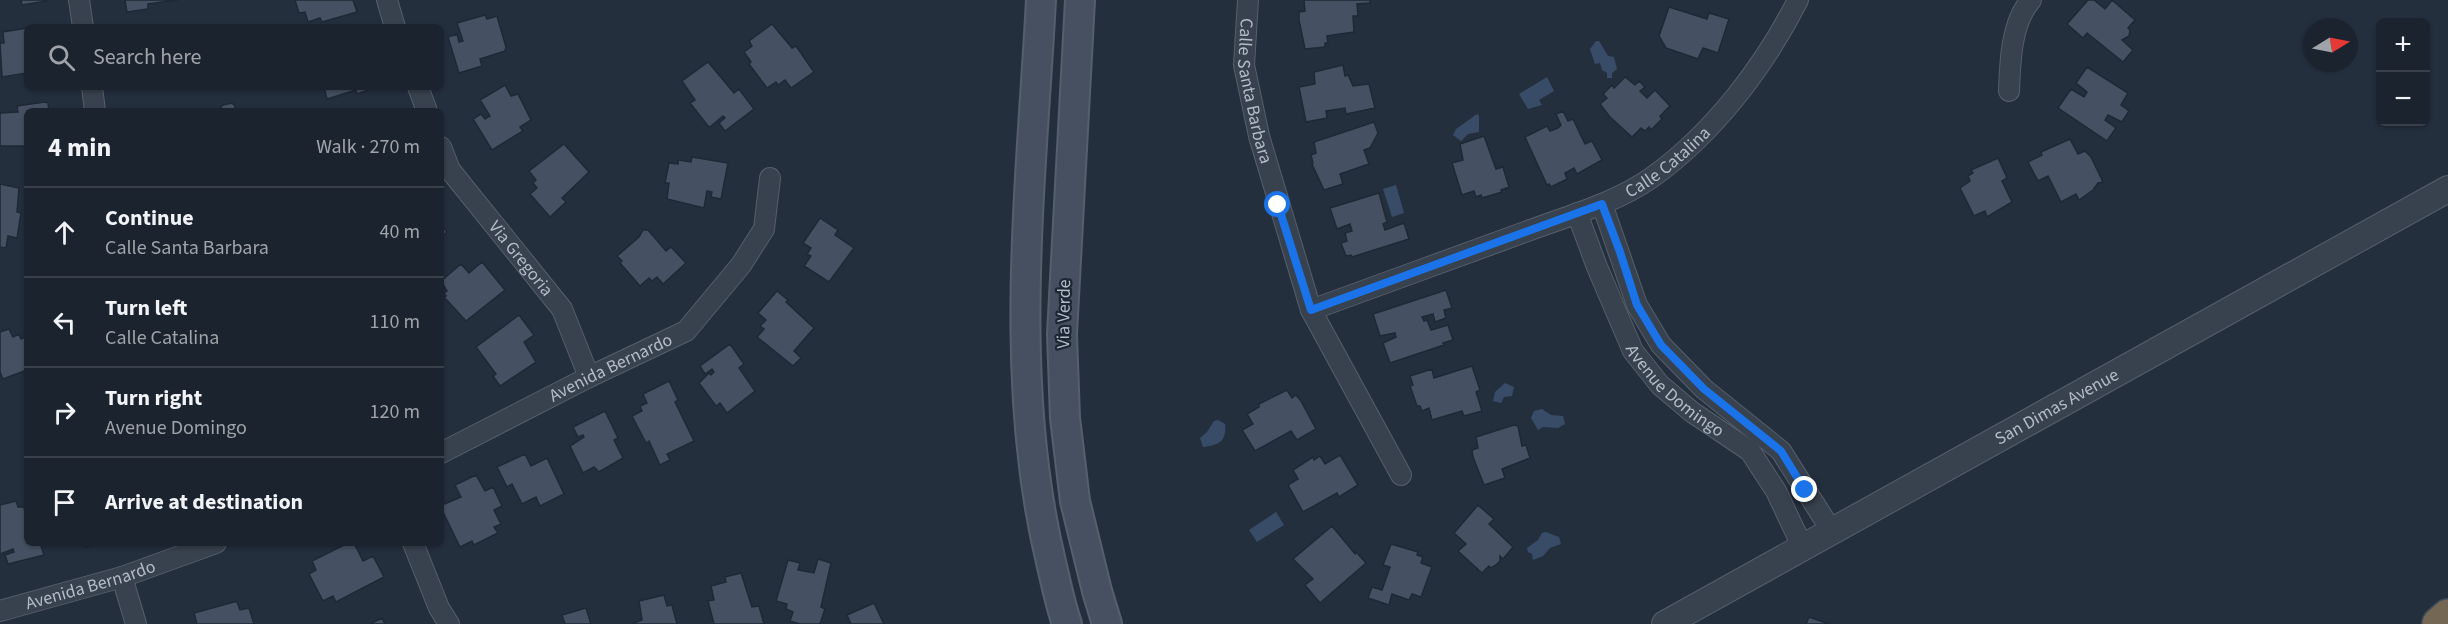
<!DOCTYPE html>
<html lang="en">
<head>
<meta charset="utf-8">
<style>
  :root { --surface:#1b232e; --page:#282f3a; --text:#f1f3f6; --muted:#a0a4aa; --line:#39404a }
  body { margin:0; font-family:"Source Sans 3",sans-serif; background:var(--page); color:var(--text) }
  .controls { position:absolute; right:18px; top:18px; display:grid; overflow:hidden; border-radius:9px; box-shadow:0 2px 4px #0004 }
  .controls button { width:54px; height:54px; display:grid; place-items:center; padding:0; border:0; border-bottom:2px solid var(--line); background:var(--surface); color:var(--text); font:30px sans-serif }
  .compass { position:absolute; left:2304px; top:18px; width:54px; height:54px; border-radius:50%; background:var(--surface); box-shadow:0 2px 4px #0004; rotate:80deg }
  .stop { position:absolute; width:18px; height:18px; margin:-14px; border:4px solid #1a73e8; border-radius:50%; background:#fff }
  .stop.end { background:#1a73e8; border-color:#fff; box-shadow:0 2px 6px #0008 }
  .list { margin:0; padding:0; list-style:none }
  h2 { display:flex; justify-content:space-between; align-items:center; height:78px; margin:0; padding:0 24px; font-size:26px }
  h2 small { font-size:20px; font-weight:400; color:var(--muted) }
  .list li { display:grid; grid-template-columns:39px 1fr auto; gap:18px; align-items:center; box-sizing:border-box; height:90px; padding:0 24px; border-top:2px solid var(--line) }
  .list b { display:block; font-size:22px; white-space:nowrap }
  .list p { margin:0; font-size:20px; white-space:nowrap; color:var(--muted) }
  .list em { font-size:20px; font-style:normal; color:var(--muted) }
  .icon { flex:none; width:33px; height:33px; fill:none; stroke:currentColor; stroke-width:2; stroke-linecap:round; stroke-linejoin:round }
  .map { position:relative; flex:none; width:2448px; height:624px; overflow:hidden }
  .search { position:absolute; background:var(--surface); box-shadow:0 2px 4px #0004; left:24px; top:24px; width:420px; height:66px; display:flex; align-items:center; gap:15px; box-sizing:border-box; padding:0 21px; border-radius:9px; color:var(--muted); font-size:22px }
  .panel { position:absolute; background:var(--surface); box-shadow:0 2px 4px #0004; left:24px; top:108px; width:420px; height:438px; border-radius:9px }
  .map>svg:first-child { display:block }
  .water { fill:#394c67 }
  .building { fill:#455162; stroke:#1f2835; stroke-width:1.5 }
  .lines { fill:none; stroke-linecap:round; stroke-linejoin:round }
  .minor-casing { stroke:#565f6c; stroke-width:22 }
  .tertiary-casing { stroke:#565f6c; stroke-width:28 }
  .secondary-casing { stroke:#565f6c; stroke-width:32 }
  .motorway-casing { stroke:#434c59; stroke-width:36 }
  .minor { stroke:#38414e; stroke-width:20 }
  .tertiary { stroke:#38414e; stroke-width:26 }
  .secondary { stroke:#465061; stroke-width:28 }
  .motorway { stroke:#746855; stroke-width:33 }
  .route { stroke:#1a73e8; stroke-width:8 }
  .labels { text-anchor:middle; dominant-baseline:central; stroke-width:4.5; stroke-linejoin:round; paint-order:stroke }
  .street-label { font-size:18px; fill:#b4bcc9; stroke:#1d2633 }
</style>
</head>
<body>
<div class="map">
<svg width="2448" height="624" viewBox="0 0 2448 624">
  <rect width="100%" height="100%" fill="#242f3e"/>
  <path class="water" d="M1596,41H1599L1608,56L1614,57L1617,69L1612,73V78H1607V73L1602,70L1600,63L1595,64L1590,49Z
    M1547,77L1554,91L1539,100L1542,105L1528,109L1519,94Z
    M1477,114L1479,116V132L1468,134L1461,141L1453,135L1456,129Z
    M1396,185L1404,213L1392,217L1383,189Z
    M1505,383L1514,387L1512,396L1504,397L1501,403L1493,401L1495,392Z
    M1542,409L1551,415L1563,416L1565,424L1558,428L1543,427L1538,430L1531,418L1534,411Z
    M1218,420L1225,424C1227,442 1218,445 1203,447L1200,438L1207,432L1214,421Z
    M1276,512L1284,525L1257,542L1249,530Z
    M1546,532L1559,537L1561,544L1550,548L1543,556L1533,560L1532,554L1528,552L1527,548L1538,540L1542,533Z"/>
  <path class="building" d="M21,0H47V1L22,5Z
    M125,0H178L148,4V9L127,12Z
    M295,0H353L357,12L322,22L320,18L308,22L305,12L299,13Z
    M1304,0H1370V3L1357,4L1358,16H1353L1354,32L1327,36L1328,43H1325V47L1305,49L1299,20V12L1305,11Z
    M2088,0H2094L2105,9L2112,0L2135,20L2128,28L2130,30L2129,36L2122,40L2133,50L2123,62L2087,33L2083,38L2067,24Z
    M1669,7L1707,19L1709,13L1729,19L1718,53L1703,48L1698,59L1666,48L1659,36Z
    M485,15L487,19L497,16L506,47L505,51L480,59L482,66L459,73L448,37L457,34L459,42L463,41L457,23Z
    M772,24L792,48L796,46L814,72L791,88L785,80L778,85L776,82L767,88L749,64L751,62L744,52L752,46L749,41Z
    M27,28V73L2,77L0,43H4L3,32Z
    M708,62L734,93L739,89L754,109L725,131L719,123L725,118L723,116L710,127L708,126L690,103L695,100L682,81Z
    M1343,65L1345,76L1348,75L1353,86L1369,84L1375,108L1346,114L1345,108L1326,111L1327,118L1306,122L1299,87L1315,84L1314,72Z
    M2087,67L2128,93L2121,105L2129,111L2122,122L2108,115L2105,120L2116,128L2107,141L2058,108L2071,89L2084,97L2087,92L2076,83Z
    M1625,77L1635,85L1639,81L1645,87L1640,91L1647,98L1655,90L1670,106L1660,116L1662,119L1651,130L1649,127L1645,131L1641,128L1632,137L1610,117L1600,104L1607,98L1603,94L1612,85L1614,88Z
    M505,85L511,96L518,94L531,120L520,127L523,131L492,150L473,119L481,114L485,119L490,116L480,100Z
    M324,87H377L357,94L356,90L327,99Z
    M45,102L48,103L49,111H27V146H0V113L18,112L17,106Z
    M232,103L235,106V111H218L223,105Z
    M1563,111L1568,121L1573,119L1585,144L1592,141L1602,160L1577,174L1574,168L1565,173L1567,179L1551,187L1549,184L1547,185L1525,137L1547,126L1550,131L1558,128L1561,125L1556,114Z
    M1374,122L1378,133L1370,148L1364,150L1369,164L1340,174L1343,184L1324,190L1312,164L1313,163L1311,155L1316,153L1314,142Z
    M1484,136L1496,169L1503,167L1509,187L1501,190L1502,192L1482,198L1481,195L1476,197L1474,191L1462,195L1452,163L1463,160L1460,144Z
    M2070,139L2078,154L2085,151L2091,157L2103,182L2098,183L2093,190L2079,200L2076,194L2061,202L2048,176L2038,181L2028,162L2042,155L2041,152Z
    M564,144L589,172L562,198L566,202L550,217L530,194L537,188L533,183L536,180L529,171Z
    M692,157L728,163L721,199L711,197L712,192L707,191L704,208L667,199L669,183H665L669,163L678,164V160L691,162Z
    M1998,158L2007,178L2002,181L2012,202L1987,217L1985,211L1974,216L1960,188L1970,181L1968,176L1973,173L1971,170Z
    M0,184L19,188L17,212L21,213L17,238L8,236L6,248L0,247Z
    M1379,193L1387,222L1383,224L1385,230L1404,223L1409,239L1352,257L1351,255L1346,256L1341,243L1347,241L1345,233L1352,231L1350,224L1337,229L1330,208Z
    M820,218L838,230L835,235L854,248L829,282L804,266L811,256L807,254L811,248L803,243Z
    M441,224L447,232L441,237Z
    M643,230H648L666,251L671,247L686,263L663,284L657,277L652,281L649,278L640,286L620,263L622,261L617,256L639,237Z
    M482,262L505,290L466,321L444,297L446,296L444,293L447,291L441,281L461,264L469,273Z
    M1446,290L1452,308L1444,310L1446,318L1435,322L1433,314L1422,317L1424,321L1427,320L1431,330L1448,325L1453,340L1443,343L1444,345L1390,363L1383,343L1396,337L1395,333L1380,336L1373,314Z
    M777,291L788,300L786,302L814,328L794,351L801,358L793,366L757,337L764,329L760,326L766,320L758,313Z
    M519,315L534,335L524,342L536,362L500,386L493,376L496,374L476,347Z
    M9,329L13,337L19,334L21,339L27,336V370L3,379L0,372V332Z
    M730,344L744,364L739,368L755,391L727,413L720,403L716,406L699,383L709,373L711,375L714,372L712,369L705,374L700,366Z
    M1472,366L1480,390L1476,392L1482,411L1464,416L1462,411L1432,420L1429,408L1422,411L1420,406H1417L1410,386L1413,385L1410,376L1432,369L1434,378Z
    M669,381L678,400L675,402L694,441L667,454L670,460L660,465L649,441L646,443L632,416L642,411L640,406L647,403L643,394Z
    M1287,390L1292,398L1296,395L1301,401L1316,429L1297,440L1291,431L1255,451L1242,430L1253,424L1247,414L1259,407V404Z
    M605,411L618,438L614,440L623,458L599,472L594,467L583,473L570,446L584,437L583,435L578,437L573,427Z
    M1514,425L1518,426L1522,446L1526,445L1530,458L1502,469L1505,478L1484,485L1473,457L1472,450L1478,448L1476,437Z
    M525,454L531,466L547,458L564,494L540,506L536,497L522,504L512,484L507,487L497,467Z
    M1340,455L1358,485L1339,497L1337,493L1303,512L1288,485L1298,479L1293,470L1313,457L1314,460L1320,456L1325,464Z
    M476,475L485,491L493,487L502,506L494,510L501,524L494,527L498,533L474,545L472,541L460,547L441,508L443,507L442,505L461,497L455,485Z
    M16,501L18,507H24L27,519V543H40L44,555L8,564L5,555L14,552L13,549L0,554V505Z
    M1478,505L1494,519L1489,524L1513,547L1503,559L1500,556V561L1496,565L1491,568L1489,566L1482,573L1458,551L1466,544L1454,533Z
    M1332,526L1355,554L1356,552L1366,563L1320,603L1305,585L1313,579L1293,559Z
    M84,543H101L85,547Z
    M348,543H354L363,561L373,556L384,577L336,602L333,596L323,601L309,574L316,570L312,561Z
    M1391,544L1418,552L1417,555L1423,557L1421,563L1432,567L1421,597L1412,594L1409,600L1392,594L1389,605L1368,598L1372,587L1382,590L1390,567L1383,565Z
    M818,559L831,563L821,607L825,609L820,624H800L790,621L793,612L786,609L787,604L776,601L788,560L800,563L798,570L814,573Z
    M741,573L752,607L759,606L764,624H714L708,601L714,600L711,586L726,582L725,577Z
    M664,595L667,606L672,605L677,624H631L642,620L639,601Z
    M234,602H237L240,610L249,608L254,624H197L194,613Z
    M874,603L884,624H851L847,615Z
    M586,608L591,624H565L562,615Z
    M1809,617L1829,624H1806Z
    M382,618L385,624H370Z"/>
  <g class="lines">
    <g class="minor-casing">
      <g id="minor">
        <path d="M79,0L83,27"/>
        <path d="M387,0L395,27"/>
        <path id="s1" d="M1248,0L1244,65L1259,136L1311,310L1401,475"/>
        <path d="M92,87L95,111"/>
        <path d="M418,87L427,111"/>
        <path d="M2009,91C2010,63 2011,22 2031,0"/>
        <path id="s2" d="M441,147L450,170L562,309L589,377"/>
        <path d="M1602,204L1637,305L1661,345L1704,389L1781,451L1831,530"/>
        <path id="s3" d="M1577,213L1597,267L1633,351L1660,385L1692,412L1750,451L1776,491L1802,546"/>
        <path id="s4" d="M1311,310C1382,284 1454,258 1525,232C1567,216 1614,204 1651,178C1713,134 1764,67 1798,0"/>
        <path id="s5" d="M441,453L589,377L686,331L741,265L764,229L770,178"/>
        <path d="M413,543L439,608L449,624"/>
        <path d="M122,577L136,624"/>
        <path id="s6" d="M0,611L122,577L216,543"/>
      </g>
    </g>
    <g class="tertiary-casing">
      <g id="tertiary">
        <path id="s7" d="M1665,624L2448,189"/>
      </g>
    </g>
    <g class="secondary-casing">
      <path id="secondary" d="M1041,0C1031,187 1007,379 1051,562C1056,583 1060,604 1067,624
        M1080,0L1062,334L1065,418L1075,501L1097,591L1107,624"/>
    </g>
    <g class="motorway-casing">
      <path id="motorway" d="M2439,624L2448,616"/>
    </g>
    <use href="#minor" class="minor"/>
    <use href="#tertiary" class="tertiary"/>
    <use href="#secondary" class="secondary"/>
    <use href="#motorway" class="motorway"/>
  </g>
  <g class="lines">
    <path class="route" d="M1278,205L1311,310L1602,204L1620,252L1637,305L1661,345L1704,389L1781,451L1805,490"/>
  </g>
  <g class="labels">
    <g class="street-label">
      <text stroke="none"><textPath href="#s1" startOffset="92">Calle Santa Barbara</textPath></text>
      <text stroke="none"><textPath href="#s4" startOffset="388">Calle Catalina</textPath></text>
      <text stroke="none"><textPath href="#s2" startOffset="138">Via Gregoria</textPath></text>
      <text transform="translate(1064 314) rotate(-89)">Via Verde</text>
      <text stroke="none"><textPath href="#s5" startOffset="190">Avenida Bernardo</textPath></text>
      <text stroke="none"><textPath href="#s3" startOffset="207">Avenue Domingo</textPath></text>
      <text stroke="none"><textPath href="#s7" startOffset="448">San Dimas Avenue</textPath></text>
      <text stroke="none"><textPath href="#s6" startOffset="94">Avenida Bernardo</textPath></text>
    </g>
  </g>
</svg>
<div class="controls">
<button>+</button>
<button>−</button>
</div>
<svg class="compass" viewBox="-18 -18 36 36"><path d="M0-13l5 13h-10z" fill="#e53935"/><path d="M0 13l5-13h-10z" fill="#a0a4aa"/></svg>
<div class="stop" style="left:1278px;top:205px"></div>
<div class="stop end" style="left:1805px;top:490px"></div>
<div class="search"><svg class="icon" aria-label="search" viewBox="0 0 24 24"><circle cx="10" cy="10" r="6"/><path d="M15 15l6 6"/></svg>Search here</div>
<section class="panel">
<h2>4 min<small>Walk · 270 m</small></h2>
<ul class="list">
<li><svg class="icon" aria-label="ahead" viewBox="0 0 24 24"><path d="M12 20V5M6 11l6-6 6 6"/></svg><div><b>Continue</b><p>Calle Santa Barbara</p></div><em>40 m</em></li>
<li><svg class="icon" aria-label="left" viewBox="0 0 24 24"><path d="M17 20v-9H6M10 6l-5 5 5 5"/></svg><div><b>Turn left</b><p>Calle Catalina</p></div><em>110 m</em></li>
<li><svg class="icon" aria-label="right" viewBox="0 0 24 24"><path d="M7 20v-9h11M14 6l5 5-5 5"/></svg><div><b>Turn right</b><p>Avenue Domingo</p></div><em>120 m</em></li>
<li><svg class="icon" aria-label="arrive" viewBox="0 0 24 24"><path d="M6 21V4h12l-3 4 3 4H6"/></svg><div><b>Arrive at destination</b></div></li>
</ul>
</section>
</div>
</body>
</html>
